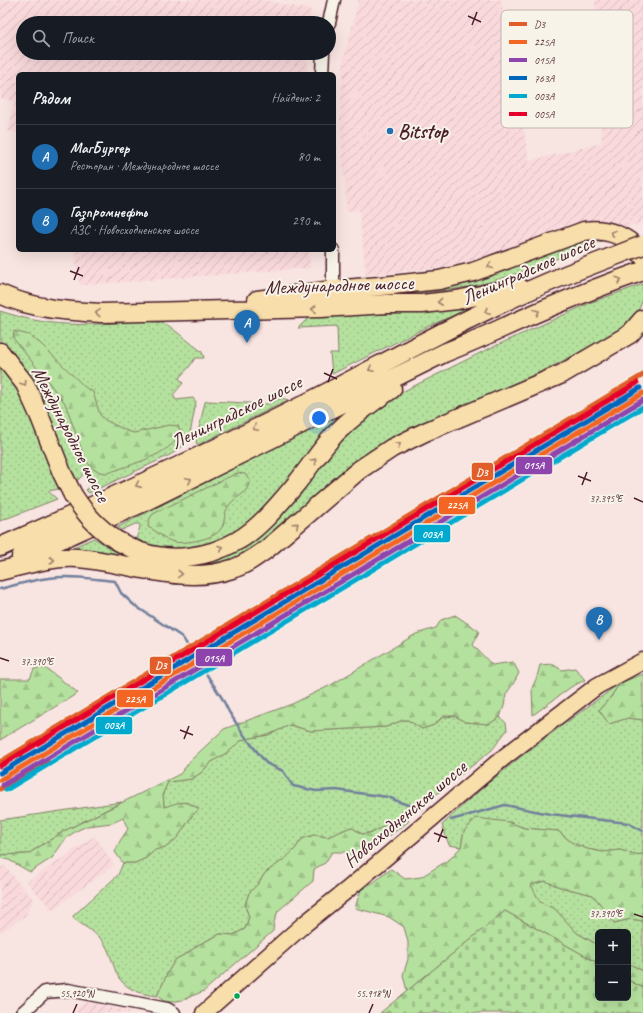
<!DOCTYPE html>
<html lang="ru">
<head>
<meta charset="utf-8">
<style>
  :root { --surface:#171b24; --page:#242831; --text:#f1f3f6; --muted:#9ea1a6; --line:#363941; --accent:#1f6fb2 }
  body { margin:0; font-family:Caveat,sans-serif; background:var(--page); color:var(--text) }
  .controls { position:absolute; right:12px; bottom:12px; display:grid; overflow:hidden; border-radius:6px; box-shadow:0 4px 16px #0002 }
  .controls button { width:36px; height:36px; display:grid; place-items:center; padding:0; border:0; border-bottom:1px solid var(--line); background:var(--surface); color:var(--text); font:20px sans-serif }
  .you { position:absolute; left:319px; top:418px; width:14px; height:14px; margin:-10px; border:3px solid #fff; border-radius:50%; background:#1a73e8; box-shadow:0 0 0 6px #1a73e833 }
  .badge { display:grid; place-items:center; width:26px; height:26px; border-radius:50%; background:var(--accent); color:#fff; font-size:13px; font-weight:700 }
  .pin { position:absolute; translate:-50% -33px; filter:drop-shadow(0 1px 2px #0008) }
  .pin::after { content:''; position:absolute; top:21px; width:14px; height:12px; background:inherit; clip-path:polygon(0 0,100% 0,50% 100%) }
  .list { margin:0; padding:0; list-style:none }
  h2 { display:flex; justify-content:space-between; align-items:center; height:52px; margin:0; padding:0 16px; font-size:17px }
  h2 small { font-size:13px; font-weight:400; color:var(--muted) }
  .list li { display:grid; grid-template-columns:26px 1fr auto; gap:12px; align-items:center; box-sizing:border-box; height:64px; padding:0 16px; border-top:1px solid var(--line) }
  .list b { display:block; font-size:15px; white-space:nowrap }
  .list p { margin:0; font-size:13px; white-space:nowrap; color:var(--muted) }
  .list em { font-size:13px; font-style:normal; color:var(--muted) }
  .icon { flex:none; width:22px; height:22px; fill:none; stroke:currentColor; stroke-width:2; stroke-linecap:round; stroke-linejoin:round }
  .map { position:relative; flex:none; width:643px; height:1013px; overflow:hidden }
  .search { position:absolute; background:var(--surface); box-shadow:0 4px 16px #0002; left:16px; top:16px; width:320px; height:44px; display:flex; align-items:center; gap:10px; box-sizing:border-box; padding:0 14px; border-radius:22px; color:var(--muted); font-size:15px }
  .panel { position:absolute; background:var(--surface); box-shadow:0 4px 16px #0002; left:16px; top:72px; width:320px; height:180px; border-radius:6px }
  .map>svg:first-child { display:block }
  .industrial { fill:url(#industrial-furrows) }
  .grass { fill:url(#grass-dots); stroke:#808064 }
  .forest { fill:url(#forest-firs); stroke:#808064 }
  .cemetery { fill:url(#cemetery-stones); stroke:#808064 }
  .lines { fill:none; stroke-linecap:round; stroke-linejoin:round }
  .stream { stroke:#717f9c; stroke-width:2.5 }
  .minor-casing { stroke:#4a1f2b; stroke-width:15 }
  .major-casing { stroke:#4a1f2b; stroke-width:19 }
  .highway-casing { stroke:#4a1f2b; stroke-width:21 }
  .minor { stroke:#f7f3e8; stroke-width:12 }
  .major { stroke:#f8deab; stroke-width:16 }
  .highway { stroke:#f8deab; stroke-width:18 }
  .highway-bridge-casing { stroke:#4a1f2b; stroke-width:21; stroke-linecap:butt }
  .highway-bridge { stroke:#f8deab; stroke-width:18 }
  .rail-1-casing { stroke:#f7f3e8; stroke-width:8 }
  .rail-2-casing { stroke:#f7f3e8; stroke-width:8 }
  .rail-3-casing { stroke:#f7f3e8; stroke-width:8 }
  .rail-4-casing { stroke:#f7f3e8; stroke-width:8 }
  .rail-5-casing { stroke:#f7f3e8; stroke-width:8 }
  .rail-6-casing { stroke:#f7f3e8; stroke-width:8 }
  .rail-1 { stroke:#e15d29; stroke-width:5 }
  .rail-2 { stroke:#f26522; stroke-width:5 }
  .rail-3 { stroke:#8e44ad; stroke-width:5 }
  .rail-4 { stroke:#0065bd; stroke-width:5 }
  .rail-5 { stroke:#00a9ce; stroke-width:5 }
  .rail-6 { stroke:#e4002b; stroke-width:5 }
  .oneway { stroke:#a17e6b }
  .ticks { fill:none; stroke:#4a1f2b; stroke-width:1.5 }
  .poi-dot { fill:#1f6fb2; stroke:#f7f3e8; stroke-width:1.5 }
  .bus-dot { fill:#00a651; stroke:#f7f3e8; stroke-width:1.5 }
  .labels { text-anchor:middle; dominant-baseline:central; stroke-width:4; stroke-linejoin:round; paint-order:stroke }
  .poi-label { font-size:20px; font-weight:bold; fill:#4a1f2b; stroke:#f7f3e8; text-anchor:start }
  .street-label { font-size:20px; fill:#4a1f2b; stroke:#f7f3e8 }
  .key { fill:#f7f3e8; stroke:#c3b3af; stroke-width:1 }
  .key-label { font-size:11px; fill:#4a1f2b }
  .ticks-label { font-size:10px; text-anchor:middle; fill:#4a1f2b; stroke:#f7f3e8; stroke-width:4; stroke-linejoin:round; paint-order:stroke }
  .line-badge { stroke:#f7f3e8; stroke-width:1.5 }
  .badge-label { font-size:11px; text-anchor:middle; font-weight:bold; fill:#fff }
</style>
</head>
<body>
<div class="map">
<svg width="643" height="1013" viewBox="0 0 643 1013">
  <defs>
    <pattern id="industrial-furrows" width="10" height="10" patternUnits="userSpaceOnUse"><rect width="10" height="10" fill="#f9d9dc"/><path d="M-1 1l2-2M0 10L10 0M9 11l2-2" fill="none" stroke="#d7babd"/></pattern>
    <pattern id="grass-dots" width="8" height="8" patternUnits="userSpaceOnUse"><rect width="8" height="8" fill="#b5e19e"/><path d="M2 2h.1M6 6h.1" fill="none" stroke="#9dc188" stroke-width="1.8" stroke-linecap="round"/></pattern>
    <pattern id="forest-firs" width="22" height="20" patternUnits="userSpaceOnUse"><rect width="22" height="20" fill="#b5e19e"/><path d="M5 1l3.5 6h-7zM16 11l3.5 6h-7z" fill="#9dc188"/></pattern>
    <pattern id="cemetery-stones" width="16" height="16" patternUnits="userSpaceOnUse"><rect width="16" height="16" fill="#b5e19e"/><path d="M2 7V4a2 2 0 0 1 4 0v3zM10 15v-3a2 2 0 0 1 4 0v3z" fill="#9dc188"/></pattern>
  </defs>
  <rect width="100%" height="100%" fill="#f8e4e1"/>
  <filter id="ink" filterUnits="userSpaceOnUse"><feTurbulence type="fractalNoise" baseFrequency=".025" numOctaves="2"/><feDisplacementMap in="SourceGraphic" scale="8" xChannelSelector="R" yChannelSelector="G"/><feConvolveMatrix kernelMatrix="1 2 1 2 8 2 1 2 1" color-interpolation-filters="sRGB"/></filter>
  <g filter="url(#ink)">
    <path class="industrial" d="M0,0H262L311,10L310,23H23V53H308L307,74H18V133L8,131L15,101L0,98Z
      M359,0H501L529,161L602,143L595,0H643V223L625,227L595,220L569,224L486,257L440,268L366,275L359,209L347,212L340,119L343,62Z
      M74,250H309L310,268L80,285Z
      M95,836L114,865L52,910L27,882Z
      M4,866L34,900L25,916L0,933V869Z
      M85,1002L138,1013H71Z"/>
    <path class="grass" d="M592,240H604C562,256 521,275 477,285C441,293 402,294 365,297L364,292L577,242Z
      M643,284V299L640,307L634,317L625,326L606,339L515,385L412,429L267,541L234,561L216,566L174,567L206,562L368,414L394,396L482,352L592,302Z
      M472,304L479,305L431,325L332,374L330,353H338L337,326L298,328L306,320L314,316L431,313Z
      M0,311C22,318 43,323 66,324C83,325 101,324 118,323C135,322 154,318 169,326L201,351L203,354L204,358H195L190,366L179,378L183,383L173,395L176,400L193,398L196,402L190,434L184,445L178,450L168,456L89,493L86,490C91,484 93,477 87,471L75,483L18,361L0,341Z
      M0,366L17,390L29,415L59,489L48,491L57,499L0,521Z
      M282,398L288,400L200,444H197L196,442L205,402L207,401L268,404Z
      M352,408L260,514L233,534L201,548L161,549L135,542L140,527L139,524H135L122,530L118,527Z
      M94,538L123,556L62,552Z
      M620,683L610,698L599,710L609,724L628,718L643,720V854L636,855L620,850L603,852L587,849L571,842L558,831L524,828L509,822L464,831L461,847L449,845L442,825C496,772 559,728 620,683Z
      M455,716L466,722L489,724L500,717L506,723L507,730L492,750L409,816L396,818L374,832L362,834L351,827L328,837L314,835L302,839L295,849L286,858L265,873L258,884L249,893L245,905L249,917L245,929L233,935L220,934L198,945L188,953L176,959L169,970L157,996C144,995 127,990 119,978C112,966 111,950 101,939C93,931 82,925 73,918V916L118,875L123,863H135L146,858L155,850L168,846L178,837L191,817L199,809C186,799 179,802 164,808L163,793L168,782L192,779L202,772L210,763L231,750L239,742L245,739L268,735L290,725L311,731L386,727L403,720H408L422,729L434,725L443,717Z
      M122,802L64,831L28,854L0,855V820Z
      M545,881L560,887L593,895L605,909L614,923L631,919L643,921V971L628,963V932H598V945L577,933L555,909L540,902L530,885Z"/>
    <path class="forest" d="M14,331L29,335L41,344L86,388L93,392L100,415L105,420L127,431L134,433L169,425L178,426L181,433C169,456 131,464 108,473C96,473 89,467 84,456L65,403L13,338Z
      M237,473L245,474L250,480C246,498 236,494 228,507C223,514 226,523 220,530C214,539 185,544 174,542C165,540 157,531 148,527L149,520L153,514Z
      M455,615L479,631L473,645L492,665L513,662L519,673L513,684L506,694L504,706L500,717L489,724L465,722L455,716H443L434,725L422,729L408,720H403L386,727L311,731L290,725L268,735L245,739L239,742L231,750L210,763L202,772L192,779L168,782L163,793L164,807C181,802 183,799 199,809L191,817L178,837L168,846L155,850L146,858L135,863H123L115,852L120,841L128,829L123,818L112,823L87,826L76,831L66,838L52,858L30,872L9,860L0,858V855L28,854L64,831L180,774L192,759L224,729L292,704L331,685L416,634L436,628L441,620Z
      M552,664L562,670L575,668L585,680L571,687L533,715L532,688L537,677L540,665Z
      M45,668L59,678L78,693L0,740V679H30L34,669Z
      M643,674V720L628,718L609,724L599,710L610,698L620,683Z
      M409,816L408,822L362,856L356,857L344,852H332L325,863L314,869L313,881L278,911L274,922L273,931L204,991L182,1000L172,1002L164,1001L157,996L169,970L176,959L188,953L198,945L220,934L233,935L245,929L249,917L245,905L249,893L258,884L265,873L286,858L295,849L302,839L314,835L328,837L351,827L362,834L374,832L396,818Z
      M476,818L509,822L524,828L558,831L571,842L587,849L603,852L620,850L636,855L643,854V921L631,919L614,923L604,909L593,895L560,887L545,881L531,885L540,902L555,909L577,933L598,945V963L505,911L407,991L403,975L408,959V942L404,927L389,917L355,908L361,889L374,882L391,869L405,879L421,877L450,859L461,847L464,831Z
      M628,963L643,971V988L628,980Z"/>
    <path class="cemetery" d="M505,911L598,963V998H628V980L643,988V1013H380Z"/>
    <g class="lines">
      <path class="stream" d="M0,589C16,585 32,580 49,578C70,575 93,579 115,581L121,593L134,605L182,637L222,698L229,712L244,735L266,763L283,771L293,786L316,791L336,790L388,797L402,803L422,809
        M451,820L505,805L550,814L628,823L643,831"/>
      <g class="minor-casing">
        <path id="minor" d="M329,23L334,0
          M322,74L323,53
          M333,250V290
          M22,1013L45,992L68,990L167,1009L174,1013"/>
      </g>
      <g class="major-casing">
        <path id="major" d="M204,1013L302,926L347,890L503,758L597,686L643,661"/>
      </g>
      <g class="highway-casing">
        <path id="highway" d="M0,294C32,309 68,311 102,313L321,308L387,304H422L457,300L519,287
          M257,300L333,290L392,285L439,280L473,272L584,231C607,228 630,236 643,256
          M0,352L25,384L40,417L62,473L73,495
          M116,540C124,544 132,549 141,552C172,563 209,557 237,541C259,529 280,503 296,484C309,468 321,449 335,434C352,417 372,402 392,389
          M0,547C101,503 201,457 299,407C394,359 486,305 586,267
          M21,557L144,502L444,353C478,340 510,324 543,310C576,296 609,283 643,271
          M0,571C25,565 52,556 78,558C129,562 182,586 232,569C245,565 256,557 267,549L359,470L392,448L425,432L562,374L630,334L643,319"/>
      </g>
      <use href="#minor" class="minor"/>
      <use href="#major" class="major"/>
      <use href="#highway" class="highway"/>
      <g class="highway-bridge-casing">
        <path id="highway-bridge" d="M586,267L643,245
          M73,495C86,515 96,526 116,540"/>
      </g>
      <use href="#highway-bridge" class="highway-bridge"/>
      <g class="rail-1-casing">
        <path id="rail-1" d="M0,762L643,375
          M0,789L47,761"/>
      </g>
      <g class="rail-2-casing">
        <path id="rail-2" d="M0,780L643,393"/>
      </g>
      <g class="rail-3-casing">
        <path id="rail-3" d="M3,785L643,400"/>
      </g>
      <g class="rail-4-casing">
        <path id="rail-4" d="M0,773L640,388"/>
      </g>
      <g class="rail-5-casing">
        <path id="rail-5" d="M6,790L643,407"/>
      </g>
      <g class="rail-6-casing">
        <path id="rail-6" d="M0,766L637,383"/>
      </g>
      <use href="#rail-1" class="rail-1"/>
      <use href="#rail-2" class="rail-2"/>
      <use href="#rail-3" class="rail-3"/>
      <use href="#rail-4" class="rail-4"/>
      <use href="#rail-5" class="rail-5"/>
      <use href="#rail-6" class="rail-6"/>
    </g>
    <defs><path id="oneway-chevron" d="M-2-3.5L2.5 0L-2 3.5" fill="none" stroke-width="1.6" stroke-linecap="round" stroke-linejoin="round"/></defs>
    <g class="oneway">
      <use href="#oneway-chevron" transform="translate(613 233) rotate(-162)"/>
      <use href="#oneway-chevron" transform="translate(490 266) rotate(160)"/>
      <use href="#oneway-chevron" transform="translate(619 280) rotate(-19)"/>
      <use href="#oneway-chevron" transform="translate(440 302) rotate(174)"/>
      <use href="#oneway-chevron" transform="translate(314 309) rotate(179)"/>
      <use href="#oneway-chevron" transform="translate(487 311) rotate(154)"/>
      <use href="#oneway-chevron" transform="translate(537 312) rotate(-25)"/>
      <use href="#oneway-chevron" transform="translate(98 313) rotate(-178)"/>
      <use href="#oneway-chevron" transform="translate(371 369) rotate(153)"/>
      <use href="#oneway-chevron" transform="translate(24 383) rotate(58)"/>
      <use href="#oneway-chevron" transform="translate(255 428) rotate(154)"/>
      <use href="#oneway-chevron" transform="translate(398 445) rotate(-27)"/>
      <use href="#oneway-chevron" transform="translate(314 461) rotate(-51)"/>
      <use href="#oneway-chevron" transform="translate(189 480) rotate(-27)"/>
      <use href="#oneway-chevron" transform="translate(138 485) rotate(156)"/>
      <use href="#oneway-chevron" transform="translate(296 525) rotate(-42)"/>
      <use href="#oneway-chevron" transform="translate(221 548) rotate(-22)"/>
      <use href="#oneway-chevron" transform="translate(52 560) rotate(-4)"/>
      <use href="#oneway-chevron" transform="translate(180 574) rotate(4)"/>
    </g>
  </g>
  <path class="ticks" d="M468,16L481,22M472,25L477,12M70,271L83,276M74,280L79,267M324,373L337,379M328,382L333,369M578,476L591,481M582,485L587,472M634,498L643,502M0,658L9,661M180,730L193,735M184,739L189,726M434,833L447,838M438,842L443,829M634,914L643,917M73,1013L77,1004M369,1013L373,1004"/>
  <circle class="poi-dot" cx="390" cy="131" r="4"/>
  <circle class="bus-dot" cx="237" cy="996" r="3.5"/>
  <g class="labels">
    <g class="poi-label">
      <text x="398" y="131">Bitstop</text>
    </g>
    <g class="street-label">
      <text transform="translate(528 270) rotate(-24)">Ленинградское шоссе</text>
      <text transform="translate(339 285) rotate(-2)">Международное шоссе</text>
      <text transform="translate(236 412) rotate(-26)">Ленинградское шоссе</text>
      <text transform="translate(71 434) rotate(63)">Международное шоссе</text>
      <text transform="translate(405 814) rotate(-40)">Новосходненское шоссе</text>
    </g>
  </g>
  <rect x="501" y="10" width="132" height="118" rx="6" class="key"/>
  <rect x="509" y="22" width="18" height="4" fill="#e15d29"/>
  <rect x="509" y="40" width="18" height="4" fill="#f26522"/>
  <rect x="509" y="58" width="18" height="4" fill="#8e44ad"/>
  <rect x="509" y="76" width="18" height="4" fill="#0065bd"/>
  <rect x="509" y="94" width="18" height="4" fill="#00a9ce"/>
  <rect x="509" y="112" width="18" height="4" fill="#e4002b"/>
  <g class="key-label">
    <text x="534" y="28">D3</text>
    <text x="534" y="46">225А</text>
    <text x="534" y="64">015А</text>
    <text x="534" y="82">763А</text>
    <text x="534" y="100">003А</text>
    <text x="534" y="118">005А</text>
  </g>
  <g class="ticks-label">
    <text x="606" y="502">37.395°E</text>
    <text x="37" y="665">37.390°E</text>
    <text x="606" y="917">37.390°E</text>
    <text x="77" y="997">55.920°N</text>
    <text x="373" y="997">55.918°N</text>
  </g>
  <g class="line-badge">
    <rect x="515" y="456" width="38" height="19" rx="4" fill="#8e44ad"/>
    <rect x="471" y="462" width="23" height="19" rx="4" fill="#e15d29"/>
    <rect x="438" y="496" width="38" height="19" rx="4" fill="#f26522"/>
    <rect x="413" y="524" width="38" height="19" rx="4" fill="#00a9ce"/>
    <rect x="195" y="648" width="38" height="19" rx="4" fill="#8e44ad"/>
    <rect x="149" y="656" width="23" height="19" rx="4" fill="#e15d29"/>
    <rect x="116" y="689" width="38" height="19" rx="4" fill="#f26522"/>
    <rect x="95" y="716" width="38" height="19" rx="4" fill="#00a9ce"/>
  </g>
  <g class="badge-label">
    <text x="534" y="469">015А</text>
    <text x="482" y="476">D3</text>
    <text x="457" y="509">225А</text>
    <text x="432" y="538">003А</text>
    <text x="214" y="662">015А</text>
    <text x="161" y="669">D3</text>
    <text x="135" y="703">225А</text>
    <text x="114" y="729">003А</text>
  </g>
</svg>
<div class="controls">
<button>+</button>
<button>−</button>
</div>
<div class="you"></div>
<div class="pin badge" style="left:247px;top:343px">A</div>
<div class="pin badge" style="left:599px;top:640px">B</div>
<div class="search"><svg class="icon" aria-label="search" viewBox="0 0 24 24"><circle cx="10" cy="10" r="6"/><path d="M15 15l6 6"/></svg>Поиск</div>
<section class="panel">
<h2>Рядом<small>Найдено: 2</small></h2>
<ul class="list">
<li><span class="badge">A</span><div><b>МагБургер</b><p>Ресторан · Международное шоссе</p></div><em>80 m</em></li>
<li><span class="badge">B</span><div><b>Газпромнефть</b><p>АЗС · Новосходненское шоссе</p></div><em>290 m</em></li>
</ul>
</section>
</div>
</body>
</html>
